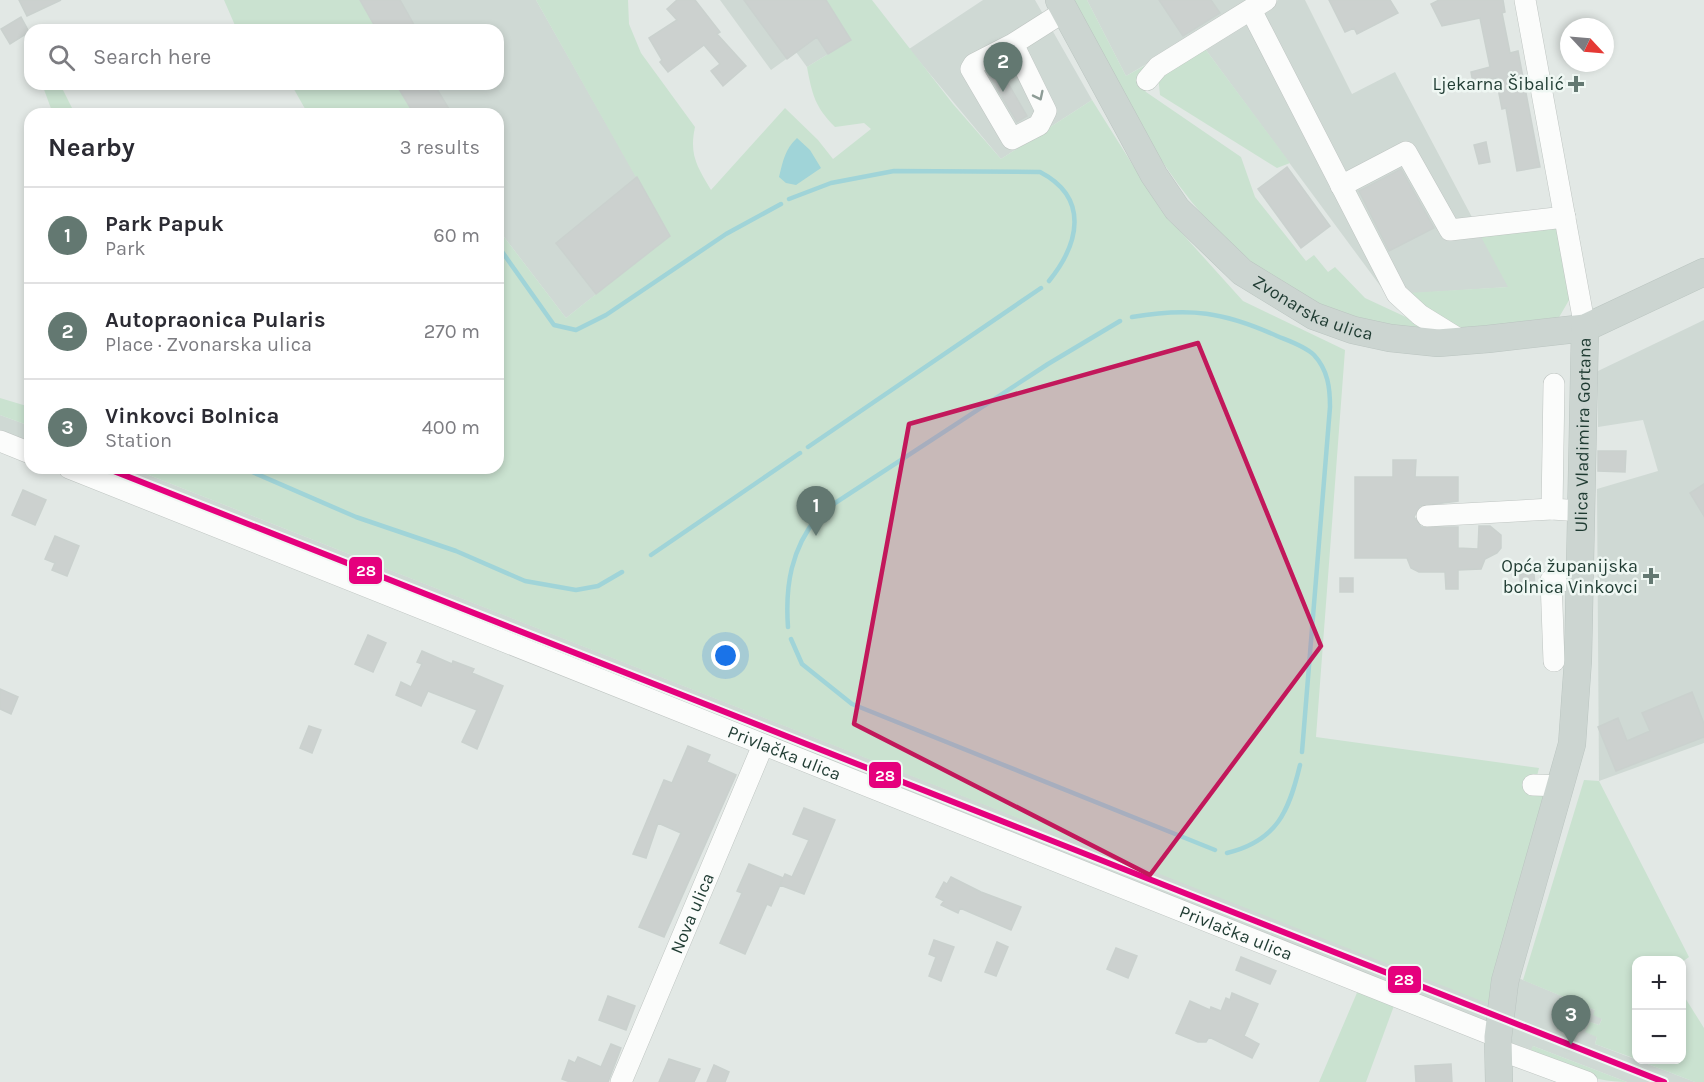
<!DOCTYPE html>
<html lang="en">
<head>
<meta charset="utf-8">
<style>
  :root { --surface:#fff; --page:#f2f2f3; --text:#2b2b33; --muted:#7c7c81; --line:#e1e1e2; --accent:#637871 }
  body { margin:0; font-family:Karla,sans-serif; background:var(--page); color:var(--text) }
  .controls { position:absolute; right:18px; bottom:18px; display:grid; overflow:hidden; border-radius:12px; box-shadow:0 3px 9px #0003 }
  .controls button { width:54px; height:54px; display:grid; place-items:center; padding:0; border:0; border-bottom:2px solid var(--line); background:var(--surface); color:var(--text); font:30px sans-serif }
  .compass { position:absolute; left:1560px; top:18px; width:54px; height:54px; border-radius:50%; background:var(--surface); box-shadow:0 3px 9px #0003; rotate:116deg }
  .you { position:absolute; left:726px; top:656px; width:21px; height:21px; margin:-15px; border:4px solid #fff; border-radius:50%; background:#1a73e8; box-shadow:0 0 0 9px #1a73e833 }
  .badge { display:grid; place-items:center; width:39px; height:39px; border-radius:50%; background:var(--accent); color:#fff; font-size:20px; font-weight:700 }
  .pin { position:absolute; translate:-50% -50px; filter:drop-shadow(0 2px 3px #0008) }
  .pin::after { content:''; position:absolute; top:32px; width:21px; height:18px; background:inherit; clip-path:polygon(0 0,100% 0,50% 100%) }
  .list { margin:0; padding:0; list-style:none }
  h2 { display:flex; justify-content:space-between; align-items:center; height:78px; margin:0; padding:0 24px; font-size:26px }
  h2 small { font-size:20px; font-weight:400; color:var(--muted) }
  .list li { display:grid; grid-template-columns:39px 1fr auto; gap:18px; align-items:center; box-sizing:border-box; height:96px; padding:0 24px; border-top:2px solid var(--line) }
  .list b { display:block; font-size:22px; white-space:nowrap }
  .list p { margin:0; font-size:20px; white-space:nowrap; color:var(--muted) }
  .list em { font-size:20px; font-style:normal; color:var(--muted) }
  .icon { flex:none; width:33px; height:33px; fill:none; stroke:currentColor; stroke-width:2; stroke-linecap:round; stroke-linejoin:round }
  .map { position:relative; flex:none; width:1704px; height:1082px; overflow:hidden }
  .search { position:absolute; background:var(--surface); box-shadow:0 3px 9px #0003; left:24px; top:24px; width:480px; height:66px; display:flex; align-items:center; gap:15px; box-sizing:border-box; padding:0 21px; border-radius:18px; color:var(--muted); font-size:22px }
  .panel { position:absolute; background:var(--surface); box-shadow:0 3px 9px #0003; left:24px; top:108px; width:480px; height:366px; border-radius:18px }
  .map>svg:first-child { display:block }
  .built { fill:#cfd9d4 }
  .green { fill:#cae2d0 }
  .water { fill:#a0d4d8 }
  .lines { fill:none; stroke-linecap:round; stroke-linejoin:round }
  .stream { stroke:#a0d4d8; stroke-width:4.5 }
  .building { fill:#ccd1cf; stroke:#cad1ce; stroke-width:1.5 }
  .minor-casing { stroke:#bfc5c2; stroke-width:22 }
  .major-casing { stroke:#bbc5c1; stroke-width:28 }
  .minor { stroke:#fbfcfb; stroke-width:21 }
  .major { stroke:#ccd5d1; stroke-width:27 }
  .rail-1-casing { stroke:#eff7f3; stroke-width:10 }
  .rail-1 { stroke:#e5007d; stroke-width:6 }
  .oneway { stroke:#8d9c96 }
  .marked { fill:#c2185b; fill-opacity:0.2; stroke:#c2185b; stroke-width:4.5; stroke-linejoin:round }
  .poi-dot { fill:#637871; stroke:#eff7f3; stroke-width:2 }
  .labels { text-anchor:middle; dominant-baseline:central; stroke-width:5; stroke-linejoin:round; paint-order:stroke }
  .poi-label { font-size:18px; fill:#1f3b32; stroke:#eff7f3; text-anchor:end }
  .street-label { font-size:18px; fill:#1f3b32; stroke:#eff7f3 }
  .line-badge { stroke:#eff7f3; stroke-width:2 }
  .badge-label { font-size:16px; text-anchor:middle; font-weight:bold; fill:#fff }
</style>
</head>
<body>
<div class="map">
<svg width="1704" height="1082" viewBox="0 0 1704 1082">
  <rect width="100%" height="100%" fill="#e2e8e5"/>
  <path class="built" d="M360,0H536L670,236L566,318L498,229V114L413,113L396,84H498V30H377Z
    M720,0H826L851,40L807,67L796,52L771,70Z
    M983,0H1035L1092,100L1001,159L909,49Z
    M1087,0H1256L1126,76Z
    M1278,0H1305L1352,94L1395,72L1509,287L1387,295L1203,46Z
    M1704,320V743L1599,781L1597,489L1658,471L1643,420L1598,427V371Z
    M0,415L30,426V447L0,435Z
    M84,468H131L1509,1011L1516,977L1595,1010L1602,1019L1599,1025L1590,1022L1597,1037L1595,1044L1695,1082H1627L1533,1046L1532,1050L1506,1041Z"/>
  <path class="green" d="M224,0H360L377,30H237Z
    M536,0H628L629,24L641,53L695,127C689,155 697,166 711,190L785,108L818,140L833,159L871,129L864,123L835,127C815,107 812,94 807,67L851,40L826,0H872L953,104L1001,159L1092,100L1161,210L1243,301L1345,350L1316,737L1539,768L1533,792L1553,795L1492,1005L131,468H498V229L566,318L669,236Z
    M1070,0H1087L1126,76L1151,62L1143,87L1146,92L1241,157L1255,197L1306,261L1314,255L1328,272L1335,267L1365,298L1438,332C1422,330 1404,331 1388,328C1374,326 1359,318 1345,314C1198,263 1140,125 1070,0Z
    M1203,46L1290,163L1277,168L1160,95L1158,75Z
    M42,84H60L75,114H53Z
    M291,84H396L413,113L418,114H308Z
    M1562,224L1572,295L1558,319L1457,334L1408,293L1508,287L1480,235Z
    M0,398L30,407V426L0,415Z
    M1584,780L1599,781L1689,957L1682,962L1636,960V1059L1595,1044L1597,1037L1585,1032L1590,1022L1599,1025L1602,1019L1593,1015L1595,1010L1523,980Z
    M1359,988L1395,1003L1366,1082H1319Z
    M1682,993L1704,1028V1082H1695L1637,1060H1682Z
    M1506,1041L1531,1050L1533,1046L1627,1082C1584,1082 1544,1059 1506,1041Z"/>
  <path class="water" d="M797,138L810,150L821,168L796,185L786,183L779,177C783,161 785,149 797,138Z"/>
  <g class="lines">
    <path class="stream" d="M789,199L831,183L894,171L1040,172C1090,198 1079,244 1049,281
      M498,246L554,325L576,330L606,315L726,234L781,204
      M1132,317C1190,307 1224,312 1277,336C1289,341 1305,346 1314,355C1328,370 1330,388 1330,407L1302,752
      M808,447L1041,288
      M243,468L356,517L456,551L525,581L576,590L598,586L622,572
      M826,509L1048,364L1120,321
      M651,555L800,453
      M788,627C785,586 791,549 818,516
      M791,639L802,664L852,704L1215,850
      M1227,853C1277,841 1289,811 1300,765"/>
  </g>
  <path class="building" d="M19,0H61L27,16Z
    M360,0H400L417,30H377Z
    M677,0H695L720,32L717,34L746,66L723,86L711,71L720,64L704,45L668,72L660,62L662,60L649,38L677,20L667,9Z
    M744,0H826L851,40L828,54L817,37L787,59Z
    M1159,0H1211L1220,13L1183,36Z
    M1329,0H1390L1398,13L1357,34L1354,28L1345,32Z
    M1439,0H1503L1505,12L1502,13L1510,53L1518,51L1540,167L1517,171L1506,108L1502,109L1496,78L1473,83L1471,72L1490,67L1480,18L1442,26L1431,4Z
    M21,17L29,32L10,44L1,29Z
    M998,66L1027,116L1017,122L987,72Z
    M396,84H434L452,114H414Z
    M1486,142L1490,162L1479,164L1474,145Z
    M1287,167L1330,226L1301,248L1258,189Z
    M1401,169L1434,228L1389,251L1359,191Z
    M637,177L670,236L596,294L556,243Z
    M1598,451H1626L1625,472L1598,471Z
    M1393,460H1416L1415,477H1458V501L1420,506L1414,517L1421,527H1458V548L1478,549L1479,526H1490L1501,535V548L1497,553L1485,559L1481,569L1458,570V589H1446L1445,572H1419L1411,568L1407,558H1355V477H1393Z
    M1704,484V516L1690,493Z
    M23,490L46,500L35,525L12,515Z
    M55,536L79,546L67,576L52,570L55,563L45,559Z
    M1520,574H1534L1535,586H1520Z
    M1340,578H1353V592H1340Z
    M368,635L386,643L373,672L355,664Z
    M422,651L452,664L453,661L474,669L472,673L503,686L477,749L462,742L477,710L428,691L421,706L396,695L401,682L411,687L422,664L417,662Z
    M0,689L18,697L11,714L0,709Z
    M1692,692L1704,724V737L1616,771L1598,727L1618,718L1627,741L1650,731L1642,713Z
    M309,726L321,730L312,753L300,748Z
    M688,746L710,755L707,762L736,775L664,937L639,927L681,833L658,823L646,858L633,854L664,780L672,783Z
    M804,808L835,820L804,894L780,885L785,874L792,877L809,840L793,834Z
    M749,864L783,878L771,906L767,904L745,954L720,943L742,893L737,891Z
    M951,877L981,892L1021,907L1011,930L960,908L958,913L941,905L944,901L936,897L944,882L947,884Z
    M934,940L954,947L941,981L929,976L936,957L929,954Z
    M997,942L1008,947L996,976L985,972Z
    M1116,948L1137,956L1128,978L1107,969Z
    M1241,957L1276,971L1270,984L1236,970Z
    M1232,993L1258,1004L1244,1036L1259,1044L1252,1058L1209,1037L1206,1042H1198L1176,1033L1190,1001L1210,1010L1211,1007L1221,1011L1226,998L1230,1000Z
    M608,996L635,1006L626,1030L599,1020Z
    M611,1044L621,1048L608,1082H570L562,1079L569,1060L575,1063L578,1057L601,1067Z
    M669,1059L700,1069L694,1082H659Z
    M1451,1064L1452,1082H1416L1415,1066Z
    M714,1065L729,1072L725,1082H707Z"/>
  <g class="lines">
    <g class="minor-casing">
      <g id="minor">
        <path d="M1525,0L1585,328"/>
        <path d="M1251,10L1397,294L1420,315L1462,341"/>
        <path d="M1013,44L1046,111L1039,125L1012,139L971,69L974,64L1013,44L1065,11"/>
        <path d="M1147,80L1158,67L1266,0"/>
        <path d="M1341,186L1406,152L1450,230L1565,217"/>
        <path d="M1554,384L1552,509L1581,511"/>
        <path d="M0,441L30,453"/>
        <path id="s1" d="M69,468L1498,1037"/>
        <path d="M1427,516L1552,509"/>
        <path d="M1554,661L1551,580L1579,581"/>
        <path d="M1533,785L1562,786"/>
        <path d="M1497,1049L1587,1082"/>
        <path id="s2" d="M621,1082L763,745"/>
      </g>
    </g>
    <g class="major-casing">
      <g id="major">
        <path id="s3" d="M1059,0L1154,175L1177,209L1242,272L1314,316L1353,330L1390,338L1438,343L1488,339L1585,328L1704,272"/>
        <path id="s4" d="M1499,1082L1498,1037L1505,981L1572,744L1578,660L1585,328"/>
      </g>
    </g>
    <use href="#minor" class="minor"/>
    <use href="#major" class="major"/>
    <g class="rail-1-casing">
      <path id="rail-1" d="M106,468L1664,1082"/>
    </g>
    <use href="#rail-1" class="rail-1"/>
  </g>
  <defs><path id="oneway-chevron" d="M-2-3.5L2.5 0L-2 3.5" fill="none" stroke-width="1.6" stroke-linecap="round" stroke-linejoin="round" transform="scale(1.5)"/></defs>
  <use class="oneway" href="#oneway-chevron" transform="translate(1039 96) rotate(64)"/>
  <path class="marked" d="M1198,343L1321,646L1150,875L854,724L909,424Z"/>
  <g class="poi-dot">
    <path d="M1573 75h6v6h6v6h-6v6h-6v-6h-6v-6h6z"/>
    <path d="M1648 567h6v6h6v6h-6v6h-6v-6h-6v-6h6z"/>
  </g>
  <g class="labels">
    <g class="poi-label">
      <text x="1564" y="84">Ljekarna Šibalić</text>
      <text x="1638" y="566">Opća županijska<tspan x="1638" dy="21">bolnica Vinkovci</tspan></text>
    </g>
    <g class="street-label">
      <text stroke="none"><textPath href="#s3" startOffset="411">Zvonarska ulica</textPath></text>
      <text stroke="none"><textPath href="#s4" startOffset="657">Ulica Vladimira Gortana</textPath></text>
      <text stroke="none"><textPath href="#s1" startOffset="770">Privlačka ulica</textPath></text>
      <text stroke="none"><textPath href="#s2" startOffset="183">Nova ulica</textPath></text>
      <text stroke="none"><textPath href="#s1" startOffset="1256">Privlačka ulica</textPath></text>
    </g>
  </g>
  <g class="line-badge">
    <rect x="348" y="556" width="35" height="29" rx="6" fill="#e5007d"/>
    <rect x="868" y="761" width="34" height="28" rx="6" fill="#e5007d"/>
    <rect x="1387" y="965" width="35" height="29" rx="6" fill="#e5007d"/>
  </g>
  <g class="badge-label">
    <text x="366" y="576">28</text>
    <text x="885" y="781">28</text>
    <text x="1404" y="985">28</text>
  </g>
</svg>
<div class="controls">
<button>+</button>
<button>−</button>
</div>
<svg class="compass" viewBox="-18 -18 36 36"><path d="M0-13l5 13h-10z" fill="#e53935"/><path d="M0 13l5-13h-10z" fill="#7c7c81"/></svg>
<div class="you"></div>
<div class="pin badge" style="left:816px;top:536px">1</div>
<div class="pin badge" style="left:1003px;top:92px">2</div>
<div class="pin badge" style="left:1571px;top:1045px">3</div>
<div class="search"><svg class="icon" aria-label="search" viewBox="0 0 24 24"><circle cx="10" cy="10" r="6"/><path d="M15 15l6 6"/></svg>Search here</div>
<section class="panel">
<h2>Nearby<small>3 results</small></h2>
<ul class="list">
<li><span class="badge">1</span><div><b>Park Papuk</b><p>Park</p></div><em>60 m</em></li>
<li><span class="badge">2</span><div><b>Autopraonica Pularis</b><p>Place · Zvonarska ulica</p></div><em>270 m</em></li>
<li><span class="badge">3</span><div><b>Vinkovci Bolnica</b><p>Station</p></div><em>400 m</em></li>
</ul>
</section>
</div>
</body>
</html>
